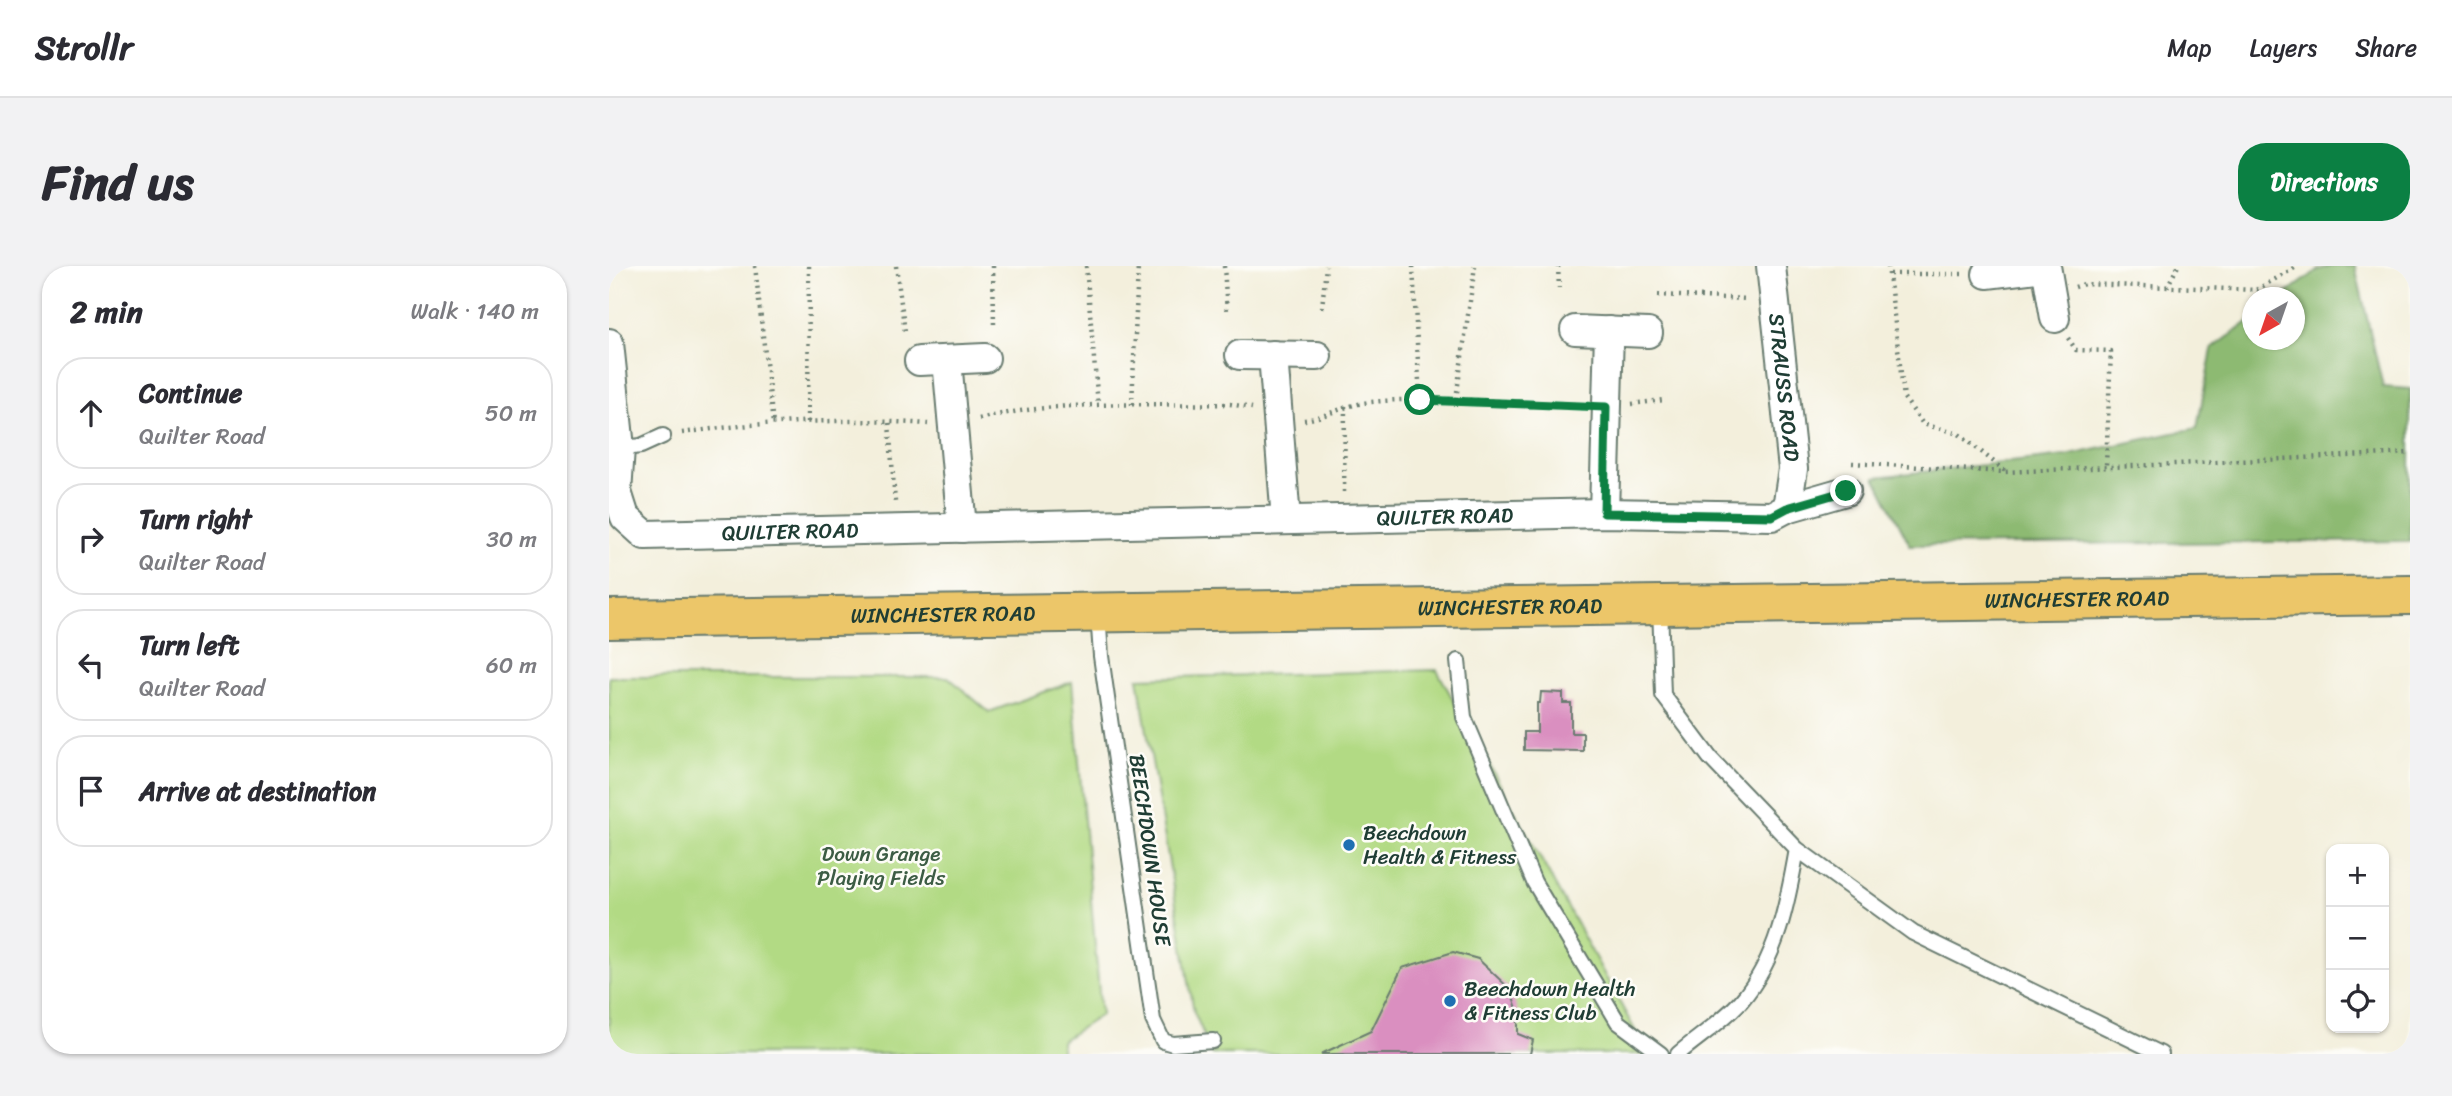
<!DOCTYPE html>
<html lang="en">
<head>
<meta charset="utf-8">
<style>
  :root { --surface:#fff; --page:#f2f2f3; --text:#2b2b33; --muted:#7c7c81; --line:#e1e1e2; --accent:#0b8043 }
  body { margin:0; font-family:Sriracha,sans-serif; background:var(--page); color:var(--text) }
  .controls { position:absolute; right:21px; bottom:21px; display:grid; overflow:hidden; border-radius:14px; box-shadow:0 2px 5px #0004 }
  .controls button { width:63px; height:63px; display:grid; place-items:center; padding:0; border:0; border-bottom:2px solid var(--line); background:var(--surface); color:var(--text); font:35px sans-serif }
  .compass { position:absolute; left:1633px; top:21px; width:63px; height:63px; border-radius:50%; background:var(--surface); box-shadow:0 2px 5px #0004; rotate:220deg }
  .stop { position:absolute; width:21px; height:21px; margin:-16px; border:5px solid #0b8043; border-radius:50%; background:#fff }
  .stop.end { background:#0b8043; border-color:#fff; box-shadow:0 2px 7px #0008 }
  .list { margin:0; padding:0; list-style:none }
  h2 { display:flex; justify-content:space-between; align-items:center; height:91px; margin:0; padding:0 28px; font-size:30px }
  h2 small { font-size:23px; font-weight:400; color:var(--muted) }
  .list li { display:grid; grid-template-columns:46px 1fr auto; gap:21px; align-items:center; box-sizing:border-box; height:112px; margin:0 14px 14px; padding:0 14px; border:2px solid var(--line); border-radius:28px }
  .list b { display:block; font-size:26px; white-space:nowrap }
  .list p { margin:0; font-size:23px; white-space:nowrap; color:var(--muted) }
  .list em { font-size:23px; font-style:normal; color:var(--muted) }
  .icon { flex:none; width:38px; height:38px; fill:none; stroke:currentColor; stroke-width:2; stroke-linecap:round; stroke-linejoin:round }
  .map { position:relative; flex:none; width:1801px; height:788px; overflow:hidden; border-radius:28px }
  header { display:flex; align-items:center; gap:42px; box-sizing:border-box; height:98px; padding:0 35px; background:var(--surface); border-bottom:2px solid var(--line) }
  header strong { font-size:33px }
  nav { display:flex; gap:38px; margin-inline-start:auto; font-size:24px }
  .intro { display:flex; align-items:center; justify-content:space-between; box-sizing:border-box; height:168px; padding:0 42px }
  h1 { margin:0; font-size:49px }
  .button { padding:18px 32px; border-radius:28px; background:var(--accent); color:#fff; font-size:24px; font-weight:700 }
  main { display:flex; gap:42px; padding:0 42px }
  aside { flex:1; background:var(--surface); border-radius:28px; box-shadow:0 2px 5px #0004 }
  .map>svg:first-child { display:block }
  .green { fill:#b2da84; stroke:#688c5c; stroke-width:2 }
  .forest { fill:#8dba72; stroke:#567c53; stroke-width:2 }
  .building { fill:#da8fc0 }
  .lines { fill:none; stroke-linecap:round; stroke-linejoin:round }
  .service-casing { stroke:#697b6f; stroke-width:18 }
  .minor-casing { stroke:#697b6f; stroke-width:32 }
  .primary-casing { stroke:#697b6f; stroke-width:42 }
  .path { stroke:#697b6f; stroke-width:4.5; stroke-dasharray:2 5; stroke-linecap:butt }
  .service { stroke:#fff; stroke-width:14 }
  .minor { stroke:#fff; stroke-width:28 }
  .primary { stroke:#ecc669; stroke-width:38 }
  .route { stroke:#0b8043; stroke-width:9 }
  .poi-dot { fill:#1f6fb2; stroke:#fdfcf7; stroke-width:2.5 }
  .labels { text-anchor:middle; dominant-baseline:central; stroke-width:5; stroke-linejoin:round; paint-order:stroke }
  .street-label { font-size:21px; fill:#1f3d34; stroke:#fdfcf7 }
  .poi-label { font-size:21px; fill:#1f3d34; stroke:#fdfcf7; text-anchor:start }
  .park-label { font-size:21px; fill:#3c5c44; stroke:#fdfcf7 }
</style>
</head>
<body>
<header>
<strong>Strollr</strong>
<nav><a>Map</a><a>Layers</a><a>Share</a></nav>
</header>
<div class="intro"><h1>Find us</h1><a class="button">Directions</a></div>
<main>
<aside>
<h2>2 min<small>Walk · 140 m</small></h2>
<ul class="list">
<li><svg class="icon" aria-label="ahead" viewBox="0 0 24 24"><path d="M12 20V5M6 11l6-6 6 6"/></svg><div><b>Continue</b><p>Quilter Road</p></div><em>50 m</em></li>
<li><svg class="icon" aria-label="right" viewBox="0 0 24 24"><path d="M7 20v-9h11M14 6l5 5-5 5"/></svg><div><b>Turn right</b><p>Quilter Road</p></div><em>30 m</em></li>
<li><svg class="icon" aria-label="left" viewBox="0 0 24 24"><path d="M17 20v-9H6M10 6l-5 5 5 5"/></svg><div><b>Turn left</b><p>Quilter Road</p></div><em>60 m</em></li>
<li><svg class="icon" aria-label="arrive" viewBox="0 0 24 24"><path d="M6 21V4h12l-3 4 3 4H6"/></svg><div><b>Arrive at destination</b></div></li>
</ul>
</aside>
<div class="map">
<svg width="1801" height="788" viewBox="0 0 1801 788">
  <rect width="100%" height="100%" fill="#fdfcf7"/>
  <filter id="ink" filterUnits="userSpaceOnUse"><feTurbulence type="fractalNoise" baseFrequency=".0143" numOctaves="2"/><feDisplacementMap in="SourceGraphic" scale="14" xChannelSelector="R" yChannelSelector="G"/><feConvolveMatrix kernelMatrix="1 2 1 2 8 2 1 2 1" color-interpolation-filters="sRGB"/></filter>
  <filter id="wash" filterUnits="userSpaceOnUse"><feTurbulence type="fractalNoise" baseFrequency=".00686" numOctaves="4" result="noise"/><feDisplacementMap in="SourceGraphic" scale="28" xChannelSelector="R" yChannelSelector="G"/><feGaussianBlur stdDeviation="1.57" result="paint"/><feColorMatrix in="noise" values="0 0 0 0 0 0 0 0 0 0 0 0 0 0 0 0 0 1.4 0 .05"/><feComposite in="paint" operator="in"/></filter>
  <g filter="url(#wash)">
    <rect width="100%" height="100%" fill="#f3efdc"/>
    <path class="green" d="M828,404L1039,788H603L585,746L529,412Z
      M0,411H339L380,446L463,416L492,749L452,775V788H0Z"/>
    <path class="forest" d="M1722,0H1746L1774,121L1801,123V275L1301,279L1266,211L1456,190L1588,162L1603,83L1643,53L1644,74H1686V32L1673,31L1709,4Z"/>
    <g id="blocks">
      <path class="building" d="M932,426L954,427V437H962V467H974V485L915,484V466H928V437H931Z
        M844,686L869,693L902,724L909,746V768L924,774L921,788H712L762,765L793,702Z"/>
    </g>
  </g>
  <g filter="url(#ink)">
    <use href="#blocks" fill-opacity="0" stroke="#697b6f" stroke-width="2"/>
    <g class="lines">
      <g class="service-casing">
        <path id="service" d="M8,183L32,180L54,170
          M1051,339L1054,429L1101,492L1188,583C1179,635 1168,694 1132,735C1114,755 1089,771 1069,788
          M489,347L492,390L544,754L554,775L564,778L604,775
          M849,395L855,451L925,616L1009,756L1052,788
          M1188,583L1304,667L1552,788"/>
      </g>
      <g class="minor-casing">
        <g id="minor">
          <path id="s1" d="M1162,0L1184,203L1178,242"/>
          <path d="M1437,0L1446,52"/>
          <path d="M1378,8L1437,1"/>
          <path d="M966,64L1039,67"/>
          <path id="s2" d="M0,77L11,182L8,226L16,251L36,269L995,247L1163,250L1178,242L1237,225"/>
          <path d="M631,89L708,90"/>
          <path d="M664,89L677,254"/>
          <path d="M338,94L353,262"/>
          <path d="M310,95L376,92"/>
          <path d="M995,247L1000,65"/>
        </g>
      </g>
      <g class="primary-casing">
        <g id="primary">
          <path id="s3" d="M0,353L1801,329"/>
        </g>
      </g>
      <path class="path" d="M146,0L164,158
        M287,0L296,66
        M384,0L385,60
        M477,0L489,139
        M615,0L618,46
        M804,0L811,134
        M949,0L950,22
        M1279,0L1295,132L1314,158L1350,168L1396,205
        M1281,8H1354
        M1466,21L1475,18L1647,24L1689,0
        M1558,21L1569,0
        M1049,29L1139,33
        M713,42L717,0
        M1459,72L1467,84L1502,85L1497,199
        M847,133L866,0
        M1023,138L1054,134
        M523,139L529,0
        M370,153C449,133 540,140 621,138L643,142
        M695,154C718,151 737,138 762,136C832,129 902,138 973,140
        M199,156L200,0
        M280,157L286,236
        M73,167C154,155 238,152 319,158
        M1243,197L1396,206L1801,187
        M735,226L736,140"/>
      <use href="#service" class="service"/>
      <use href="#minor" class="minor"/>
      <use href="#primary" class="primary"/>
    </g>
  </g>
  <g class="lines" filter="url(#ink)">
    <path class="route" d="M811,134L997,141L995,247L1163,250L1178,242L1237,225"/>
  </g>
  <g class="poi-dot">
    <circle cx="740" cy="579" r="7"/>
    <circle cx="841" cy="735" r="7"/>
  </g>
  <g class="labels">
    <g class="street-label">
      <text stroke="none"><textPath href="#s1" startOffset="122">STRAUSS ROAD</textPath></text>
      <text stroke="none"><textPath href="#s2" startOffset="1003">QUILTER ROAD</textPath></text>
      <text stroke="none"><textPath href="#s2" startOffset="348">QUILTER ROAD</textPath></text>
      <text stroke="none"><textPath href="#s3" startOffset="1468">WINCHESTER ROAD</textPath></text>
      <text stroke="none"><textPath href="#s3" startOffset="901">WINCHESTER ROAD</textPath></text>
      <text stroke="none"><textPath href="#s3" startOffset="334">WINCHESTER ROAD</textPath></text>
      <text transform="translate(541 584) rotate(82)">BEECHDOWN HOUSE</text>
    </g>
    <g class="poi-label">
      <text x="754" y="567">Beechdown<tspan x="754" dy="24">Health &amp; Fitness</tspan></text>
      <text x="855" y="723">Beechdown Health<tspan x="855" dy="24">&amp; Fitness Club</tspan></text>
    </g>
    <g class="park-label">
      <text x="272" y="588">Down Grange<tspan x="272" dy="24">Playing Fields</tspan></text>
    </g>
  </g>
</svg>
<div class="controls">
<button>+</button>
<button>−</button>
<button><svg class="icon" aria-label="locate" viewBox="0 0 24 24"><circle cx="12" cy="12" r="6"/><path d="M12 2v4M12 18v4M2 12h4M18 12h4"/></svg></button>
</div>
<svg class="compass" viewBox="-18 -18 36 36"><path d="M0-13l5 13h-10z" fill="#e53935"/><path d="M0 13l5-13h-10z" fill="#7c7c81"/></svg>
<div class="stop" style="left:811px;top:134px"></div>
<div class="stop end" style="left:1237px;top:225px"></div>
</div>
</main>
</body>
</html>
